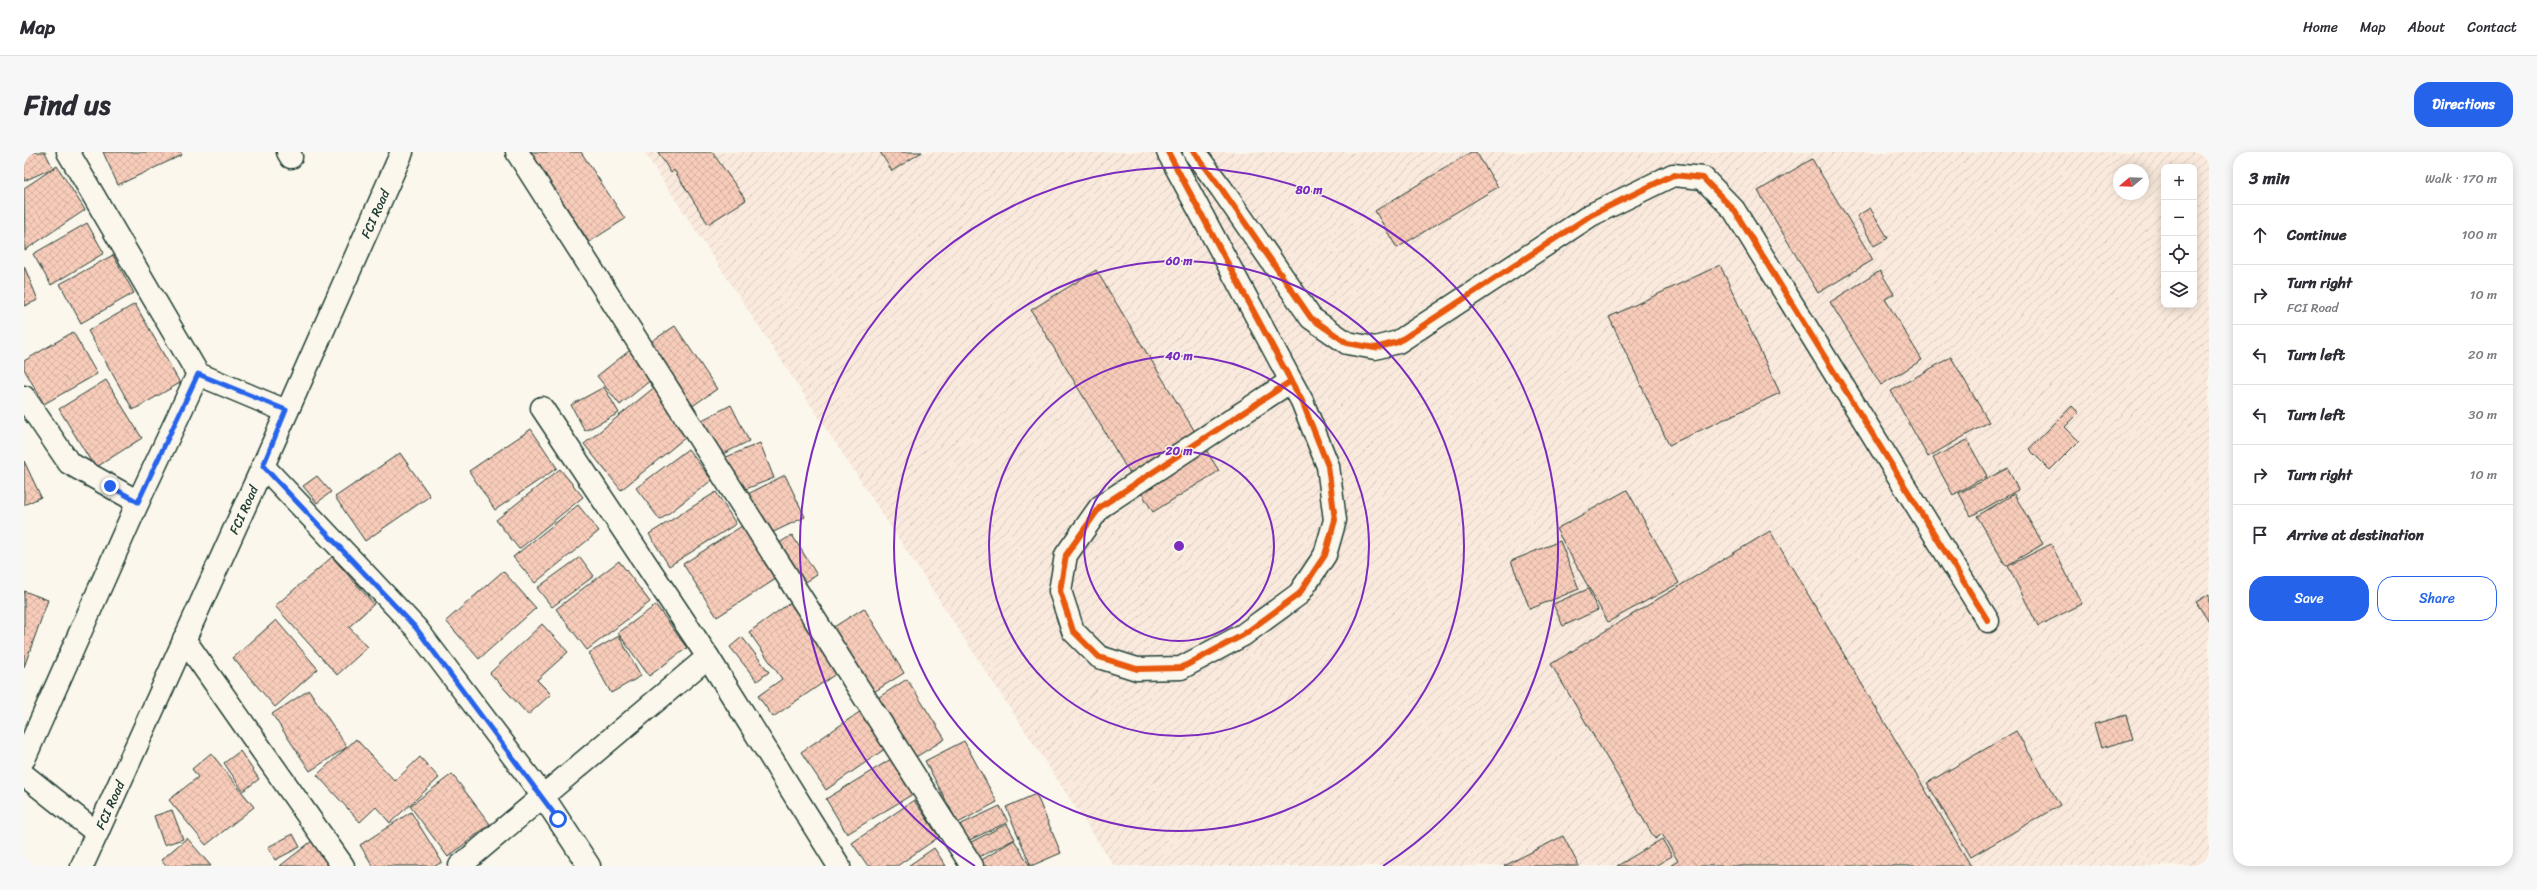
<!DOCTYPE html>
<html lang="en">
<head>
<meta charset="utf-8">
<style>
  :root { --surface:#fff; --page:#f7f7f7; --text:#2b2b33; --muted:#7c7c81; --line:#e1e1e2; --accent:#2563eb }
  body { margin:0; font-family:Sriracha,sans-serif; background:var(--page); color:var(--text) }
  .controls { position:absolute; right:12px; top:12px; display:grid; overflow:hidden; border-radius:8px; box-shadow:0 2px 10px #0003 }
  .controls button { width:36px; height:36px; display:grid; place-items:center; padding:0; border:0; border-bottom:1px solid var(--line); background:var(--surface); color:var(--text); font:20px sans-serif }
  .compass { position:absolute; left:2089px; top:12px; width:36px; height:36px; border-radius:50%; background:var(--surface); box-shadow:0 2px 10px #0003; rotate:251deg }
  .stop { position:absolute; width:12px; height:12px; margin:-9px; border:3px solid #2563eb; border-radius:50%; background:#fff }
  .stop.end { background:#2563eb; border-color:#fff; box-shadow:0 1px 4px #0008 }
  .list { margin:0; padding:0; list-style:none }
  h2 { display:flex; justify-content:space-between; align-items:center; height:52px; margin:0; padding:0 16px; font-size:17px }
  h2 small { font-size:13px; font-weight:400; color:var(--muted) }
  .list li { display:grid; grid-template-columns:26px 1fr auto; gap:12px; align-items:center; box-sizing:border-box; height:60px; padding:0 16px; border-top:1px solid var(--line) }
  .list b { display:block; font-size:15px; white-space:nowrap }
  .list p { margin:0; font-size:13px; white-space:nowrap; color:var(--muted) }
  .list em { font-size:13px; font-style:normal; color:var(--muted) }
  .actions { display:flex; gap:8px; padding:12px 16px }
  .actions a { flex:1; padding:9px 0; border:1px solid var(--accent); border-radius:16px; text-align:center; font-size:14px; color:var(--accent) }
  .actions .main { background:var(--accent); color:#fff }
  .icon { flex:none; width:22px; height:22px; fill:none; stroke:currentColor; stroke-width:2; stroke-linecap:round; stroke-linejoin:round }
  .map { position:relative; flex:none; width:2185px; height:714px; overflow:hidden; border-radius:16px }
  header { display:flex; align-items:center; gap:24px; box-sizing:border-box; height:56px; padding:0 20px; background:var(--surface); border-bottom:1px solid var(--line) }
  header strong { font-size:19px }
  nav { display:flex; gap:22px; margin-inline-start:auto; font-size:14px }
  .intro { display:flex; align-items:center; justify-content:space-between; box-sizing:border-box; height:96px; padding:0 24px }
  h1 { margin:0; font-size:28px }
  .button { padding:10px 18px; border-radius:16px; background:var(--accent); color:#fff; font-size:14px; font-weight:700 }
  main { display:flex; gap:24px; padding:0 24px }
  aside { flex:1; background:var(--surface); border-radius:16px; box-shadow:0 2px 10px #0003 }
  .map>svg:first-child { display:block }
  .industrial { fill:url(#industrial-furrows); fill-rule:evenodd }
  .building { fill:url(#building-cross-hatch); stroke:#1f3d34 }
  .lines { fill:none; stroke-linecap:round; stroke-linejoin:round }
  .minor-casing { stroke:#1f3d34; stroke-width:25 }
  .minor { stroke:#fbf7ec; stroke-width:22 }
  .cycleway-casing { stroke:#fbf7ec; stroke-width:8 }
  .cycleway { stroke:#e8590c; stroke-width:6 }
  .route { stroke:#2563eb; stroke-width:5 }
  .ring { fill:none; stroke:#7b2cbf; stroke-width:2 }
  .labels { text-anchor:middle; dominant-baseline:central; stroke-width:3; stroke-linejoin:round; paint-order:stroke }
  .street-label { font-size:13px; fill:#1f3d34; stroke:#fbf7ec }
  .centre { fill:#7b2cbf; stroke:#fbf7ec; stroke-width:2 }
  .ring-label { font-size:12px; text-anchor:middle; font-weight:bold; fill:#7b2cbf; stroke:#fbf7ec; stroke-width:3; stroke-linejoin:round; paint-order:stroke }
</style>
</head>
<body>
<header>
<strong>Map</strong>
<nav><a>Home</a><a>Map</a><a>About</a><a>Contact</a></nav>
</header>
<div class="intro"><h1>Find us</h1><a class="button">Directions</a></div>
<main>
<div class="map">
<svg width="2185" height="714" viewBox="0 0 2185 714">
  <defs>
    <pattern id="industrial-furrows" width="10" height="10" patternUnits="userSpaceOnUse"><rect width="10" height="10" fill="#faeadd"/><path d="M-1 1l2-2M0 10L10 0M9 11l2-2" fill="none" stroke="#d6cabe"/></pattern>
    <pattern id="building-cross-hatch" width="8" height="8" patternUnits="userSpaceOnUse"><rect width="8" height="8" fill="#f8ccba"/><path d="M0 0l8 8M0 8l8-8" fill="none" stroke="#d4b0a0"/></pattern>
  </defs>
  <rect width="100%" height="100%" fill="#fbf7ec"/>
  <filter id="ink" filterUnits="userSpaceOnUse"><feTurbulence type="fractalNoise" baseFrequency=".025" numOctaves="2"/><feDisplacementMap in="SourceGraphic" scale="8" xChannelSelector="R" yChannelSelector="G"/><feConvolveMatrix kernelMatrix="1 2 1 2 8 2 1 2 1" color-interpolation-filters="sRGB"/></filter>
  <g filter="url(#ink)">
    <path class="industrial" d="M620,0H2185V714H1090ZM2140,15H2170V153H2140ZM2095,18H2119V42H2095Z"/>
    <path class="building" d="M0,0H21L29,16L0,29Z
      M79,0H156L158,3L94,33Z
      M506,0H557L601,67L565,90Z
      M634,0H688L722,48L684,72L650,18L647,21Z
      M856,0H898L868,19Z
      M1447,0H1452L1474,35L1373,96L1351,59Z
      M1788,7L1849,108L1794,141L1734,39Z
      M33,14L61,58L1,98L0,36Z
      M1846,56L1864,86L1850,94L1833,64Z
      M63,71L80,101L27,133L9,102Z
      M89,103L110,141L57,171L36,132Z
      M1696,113L1756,241L1645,293L1585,165Z
      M0,114L14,148L0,154Z
      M1072,118L1195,319L1129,360L1007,158Z
      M1856,119L1870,142L1861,147L1898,208L1857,233L1806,150Z
      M111,152L156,231L109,258L64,179Z
      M651,174L693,237L667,255L625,191Z
      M49,180L73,222L20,252L0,217V209Z
      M610,195L633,223L596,253L573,224Z
      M1927,205L1965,270L1904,305L1867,239Z
      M82,228L118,286L71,316L35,257Z
      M632,234L668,280L597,338L560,292Z
      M580,235L595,261L561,279L547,253Z
      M707,253L725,289L697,303L678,268Z
      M2048,254L2055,261L2041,275L2055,289L2026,318L2005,297Z
      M507,277L533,316L471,358L445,319Z
      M1943,288L1963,324L1929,343L1909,306Z
      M736,291L750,326L714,340L700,306Z
      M664,297L688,328L636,368L612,336Z
      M376,301L406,344L341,389L311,345Z
      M0,309L17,345L0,353Z
      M1984,316L1994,338L1947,364L1935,341Z
      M536,317L559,345L495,397L472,368Z
      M761,323L781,365L741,384L722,343Z
      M293,324L307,340L293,351L279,334Z
      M1603,338L1655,431L1584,470L1532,377Z
      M692,340L712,372L645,414L625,382Z
      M1990,342L2019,392L1982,414L1953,364Z
      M554,353L575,379L511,431L489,405Z
      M718,374L752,427L693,465L659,412Z
      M1746,379L1947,714H1646L1654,709L1638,682L1631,687L1527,512Z
      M768,383L793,423L777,433L752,393Z
      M1536,389L1555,437L1506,457L1487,409Z
      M2027,392L2058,452L2014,474L1984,414Z
      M308,405L350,452L325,475L344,495L313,523L251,454Z
      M556,405L570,424L528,455L513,436Z
      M595,409L626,450L563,498L532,457Z
      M479,419L512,456L455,507L422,469Z
      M1564,437L1574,458L1539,474L1529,452Z
      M0,439L24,448L0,515Z
      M2185,442V470L2172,450Z
      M767,450L816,519L749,565L734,544L758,527L725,480Z
      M632,453L663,496L625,524L594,481Z
      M840,456L880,521L845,543L805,478Z
      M252,468L294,517L251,555L209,506Z
      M518,472L544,500L513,528L527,542L504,563L466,521Z
      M595,484L617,524L587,541L565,501Z
      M718,485L745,520L733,529L706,495Z
      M883,527L921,587L887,608L849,549Z
      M285,538L323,595L286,619L248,562Z
      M840,557L865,594L802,638L777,600Z
      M2102,563L2109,587L2077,596L2070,572Z
      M1992,579L2036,653L1947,705L1903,631Z
      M332,587L371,629L396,605L415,626L366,671L352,655L336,670L293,623Z
      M940,589L973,650L934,671L901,609Z
      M216,599L235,627L219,639L200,611Z
      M187,601L230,655L182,693L145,648L174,625L168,617Z
      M867,607L889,642L823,682L802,647Z
      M428,622L466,672L424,705L386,654Z
      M1012,642L1037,701L1007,714L982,655Z
      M890,648L915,685L873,714H844L828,691Z
      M976,654L984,670L939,691L931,675Z
      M148,658L159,687L140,693L130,664Z
      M387,660L418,710L411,714H349L336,693Z
      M983,672L991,687L951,707L943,692Z
      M269,682L276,695L251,708L244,695Z
      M1539,684L1555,714H1480Z
      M163,686L187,714H142L137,708Z
      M1638,687L1648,704L1631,714H1593Z
      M289,688L307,714H256Z
      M990,688L1006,714H959L956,709Z
      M910,696L922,714H884Z"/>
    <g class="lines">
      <g class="minor-casing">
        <g id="minor">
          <path d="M264,0L267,5"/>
          <path d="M493,0L948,714"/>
          <path d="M1144,0L1267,229L1278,249L1304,314L1311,368L1301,403L1275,442L1219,483L1157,516L1113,517L1075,505L1049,479L1036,439L1042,403L1076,355L1267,229"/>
          <path d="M1170,0L1197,36L1287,166L1323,191L1351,196L1374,190L1567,63L1649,23L1679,26L1710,58L1964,469"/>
          <path d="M174,222L262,259"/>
          <path d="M0,245L45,311L114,350"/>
          <path d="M239,314L392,476L519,644L565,714"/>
          <path d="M160,487L319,714"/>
          <path d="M684,505L815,714"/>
          <path d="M0,607L114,350L174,222L44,0"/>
          <path d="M0,623L73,681"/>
          <path id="s1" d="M58,714L239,314L378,0"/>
          <path d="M436,714L684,505L518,256"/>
        </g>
      </g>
      <use href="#minor" class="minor"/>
      <g class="cycleway-casing">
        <path id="cycleway" d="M1144,0L1267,229L1278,249L1304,314L1311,368L1301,403L1275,442L1219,483L1157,516L1113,517L1075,505L1049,479L1036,439L1042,403L1076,355L1267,229
          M1170,0L1197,36L1287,166L1323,191L1351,196L1374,190L1567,63L1649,23L1679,26L1710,58L1964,469"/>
      </g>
      <use href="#cycleway" class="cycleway"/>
    </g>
  </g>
  <g class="lines" filter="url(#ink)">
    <path class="route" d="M86,334L114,350L174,222L262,258L239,314L392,476L534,667"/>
  </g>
  <g class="ring">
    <circle cx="1155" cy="394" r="95"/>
    <circle cx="1155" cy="394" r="190"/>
    <circle cx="1155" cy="394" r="285"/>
    <path d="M951 714A379 379 0 1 1 1359 714"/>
  </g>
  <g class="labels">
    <g class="street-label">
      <text stroke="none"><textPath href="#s1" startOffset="715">FCI Road</textPath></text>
      <text stroke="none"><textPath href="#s1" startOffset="391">FCI Road</textPath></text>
      <text stroke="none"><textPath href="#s1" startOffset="67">FCI Road</textPath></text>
    </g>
  </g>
  <circle cx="1155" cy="394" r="6" class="centre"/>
  <g class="ring-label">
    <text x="1285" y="42">80 m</text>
    <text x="1155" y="113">60 m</text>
    <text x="1155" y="208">40 m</text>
    <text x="1155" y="303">20 m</text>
  </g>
</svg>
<div class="controls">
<button>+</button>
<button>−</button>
<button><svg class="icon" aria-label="locate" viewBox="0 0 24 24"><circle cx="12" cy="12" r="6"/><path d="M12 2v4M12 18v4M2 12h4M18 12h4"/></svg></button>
<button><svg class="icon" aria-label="layers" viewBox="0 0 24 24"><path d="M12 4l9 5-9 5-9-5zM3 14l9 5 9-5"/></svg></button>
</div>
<svg class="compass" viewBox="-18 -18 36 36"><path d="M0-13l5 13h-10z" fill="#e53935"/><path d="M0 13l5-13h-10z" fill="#7c7c81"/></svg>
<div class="stop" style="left:534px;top:667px"></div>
<div class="stop end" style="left:86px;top:334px"></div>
</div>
<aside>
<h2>3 min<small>Walk · 170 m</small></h2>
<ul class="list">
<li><svg class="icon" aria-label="ahead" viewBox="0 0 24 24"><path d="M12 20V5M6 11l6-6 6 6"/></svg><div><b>Continue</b></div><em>100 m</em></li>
<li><svg class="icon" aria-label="right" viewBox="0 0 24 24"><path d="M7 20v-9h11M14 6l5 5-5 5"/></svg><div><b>Turn right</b><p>FCI Road</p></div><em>10 m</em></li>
<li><svg class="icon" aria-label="left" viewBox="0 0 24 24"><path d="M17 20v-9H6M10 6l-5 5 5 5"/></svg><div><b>Turn left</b></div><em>20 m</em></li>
<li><svg class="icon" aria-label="left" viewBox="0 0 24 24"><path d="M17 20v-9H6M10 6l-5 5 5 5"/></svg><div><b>Turn left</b></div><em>30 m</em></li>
<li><svg class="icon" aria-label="right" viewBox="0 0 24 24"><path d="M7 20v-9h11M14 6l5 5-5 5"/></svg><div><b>Turn right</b></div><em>10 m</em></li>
<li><svg class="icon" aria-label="arrive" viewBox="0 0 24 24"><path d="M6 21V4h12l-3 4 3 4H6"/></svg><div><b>Arrive at destination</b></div></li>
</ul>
<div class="actions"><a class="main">Save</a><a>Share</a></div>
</aside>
</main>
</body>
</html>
